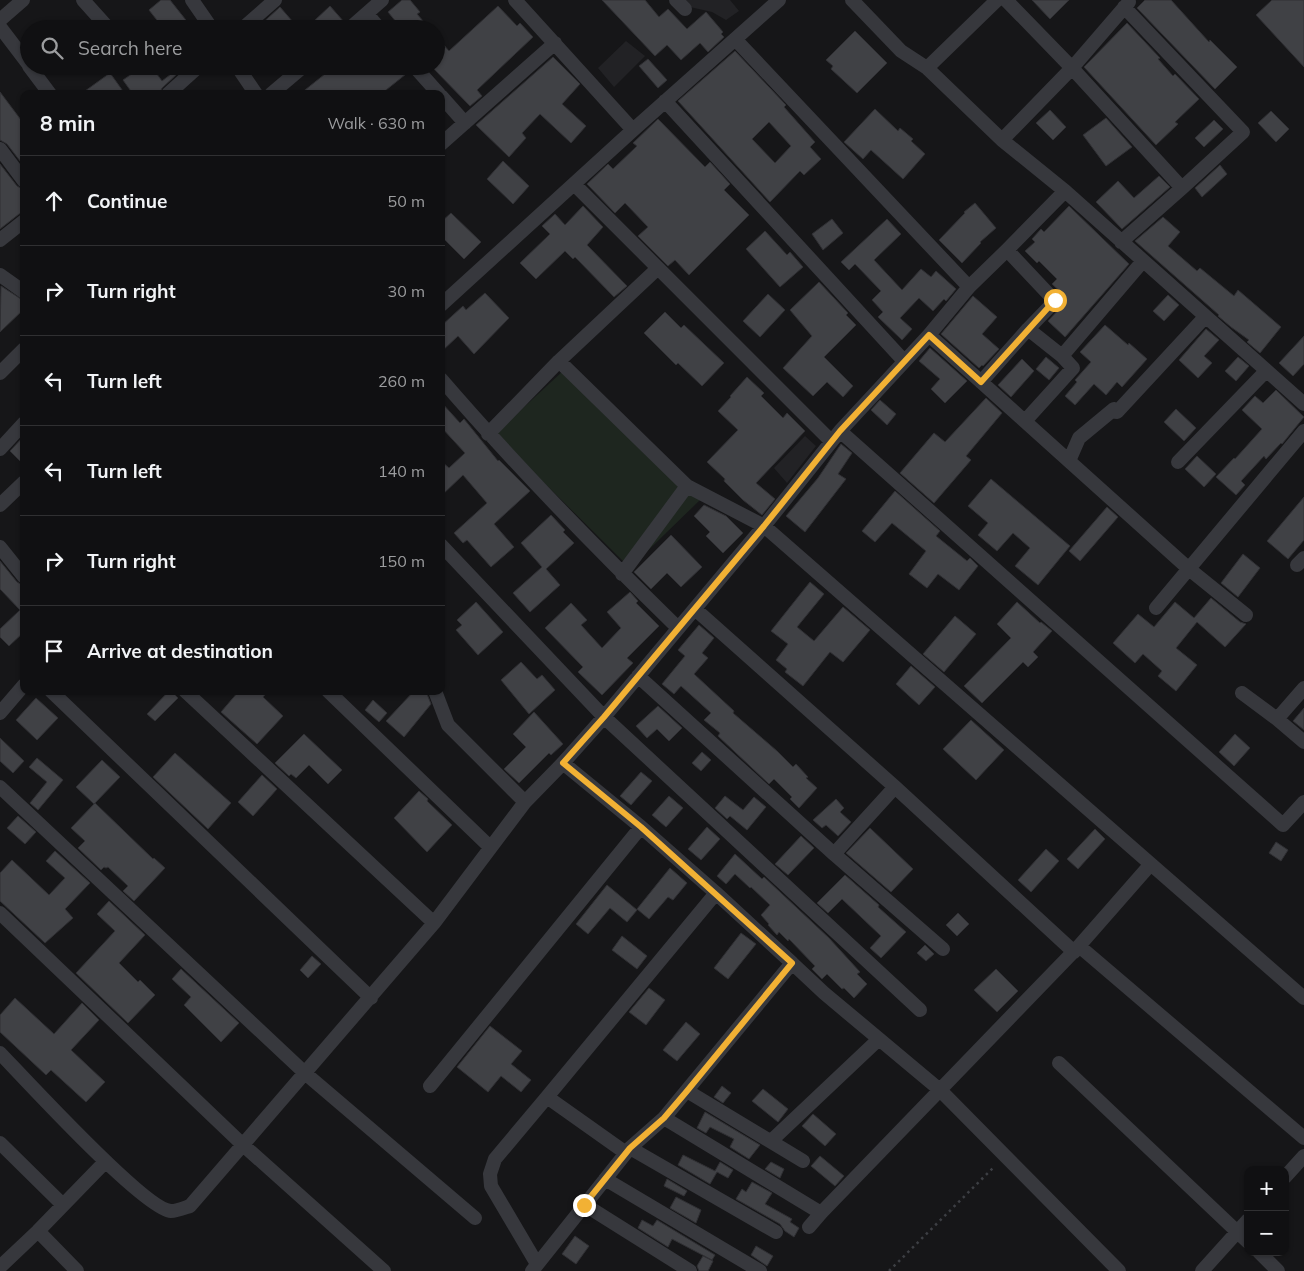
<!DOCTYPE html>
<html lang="en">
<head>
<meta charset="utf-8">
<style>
  :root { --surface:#101012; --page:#1e1e20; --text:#f1f3f6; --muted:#9c9d9f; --line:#303032 }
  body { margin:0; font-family:Mulish,sans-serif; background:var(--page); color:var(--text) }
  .controls { position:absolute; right:15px; bottom:15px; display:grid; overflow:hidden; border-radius:10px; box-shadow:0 1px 4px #0004 }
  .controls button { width:45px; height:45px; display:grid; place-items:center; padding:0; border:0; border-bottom:1px solid var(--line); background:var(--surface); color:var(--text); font:25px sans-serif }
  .stop { position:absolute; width:15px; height:15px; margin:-11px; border:4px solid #f2b134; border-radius:50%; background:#fff }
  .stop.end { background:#f2b134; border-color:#fff; box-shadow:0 1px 5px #0008 }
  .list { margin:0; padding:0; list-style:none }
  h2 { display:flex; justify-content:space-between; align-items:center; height:65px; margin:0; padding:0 20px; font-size:21px }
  h2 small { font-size:16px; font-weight:400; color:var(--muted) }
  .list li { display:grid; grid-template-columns:32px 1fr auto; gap:15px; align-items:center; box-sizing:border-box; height:90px; padding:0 20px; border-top:1px solid var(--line) }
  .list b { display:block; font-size:19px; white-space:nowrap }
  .list em { font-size:16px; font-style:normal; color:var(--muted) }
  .icon { flex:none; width:28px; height:28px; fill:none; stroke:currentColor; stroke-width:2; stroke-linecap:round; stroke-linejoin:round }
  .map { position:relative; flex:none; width:1304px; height:1271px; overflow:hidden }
  .search { position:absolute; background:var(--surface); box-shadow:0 1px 4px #0004; left:20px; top:20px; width:425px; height:55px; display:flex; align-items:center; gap:12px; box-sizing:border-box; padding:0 18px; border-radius:28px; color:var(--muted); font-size:19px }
  .panel { position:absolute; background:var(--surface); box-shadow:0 1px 4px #0004; left:20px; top:90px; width:425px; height:605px; border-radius:10px }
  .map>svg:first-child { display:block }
  .built { fill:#222225 }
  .green { fill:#1e261f }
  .building { fill:#404145; stroke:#303034; fill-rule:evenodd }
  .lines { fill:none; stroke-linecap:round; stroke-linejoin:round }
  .path { stroke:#3d3f44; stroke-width:2.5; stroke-dasharray:2.5 4; stroke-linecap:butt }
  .minor { stroke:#37383d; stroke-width:14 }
  .route { stroke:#f2b134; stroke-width:6 }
</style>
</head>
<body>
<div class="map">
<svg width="1304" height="1271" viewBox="0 0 1304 1271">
  <rect width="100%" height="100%" fill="#161618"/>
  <path class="built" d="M684,0H730L739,11L726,20L712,12L690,7Z
    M626,41L645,56L614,87L598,68Z
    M805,436L816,446L787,483L774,468Z"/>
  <path class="green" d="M564,370L687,486L700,500L630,568L495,434Z"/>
  <path class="building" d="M161,0H170L193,29H164L149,10Z
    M402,0H410L420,12L417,14L430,29H402L388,12Z
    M602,0H645L659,17L668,9L687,29L706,12L723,32L721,34L724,37L708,52L700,43L681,60L667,45L655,56Z
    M1032,0H1069L1050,19Z
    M1145,0H1171L1209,42L1210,40L1237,67L1215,89L1137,8Z
    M1272,0H1304V67L1256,15Z
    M330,6L344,22L340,29H319L313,22Z
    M498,6L517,26L520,23L533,37L477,90L482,96L470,106L432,67L436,66V36L449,51Z
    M280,7L299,29H256Z
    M1127,23L1160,58L1158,59L1173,76L1175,74L1199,99L1175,122L1178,124L1156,145L1084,67Z
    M855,31L887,63L857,93L831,69L833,66L826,60Z
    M735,51L786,105L784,107L815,142L810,147L821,159L804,175L800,171L770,202L678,101ZM769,122L791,146L775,163L752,139Z
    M553,57L580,84L562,104L586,126L571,143L540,114L522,133L526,138L509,157L476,125Z
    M648,59L667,80L658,88L639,66Z
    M133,66H151L162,81L175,71L177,74L162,88L159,94H133L123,80L136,71Z
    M335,66H400L406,74L381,94H300Z
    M110,73L125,94H81Z
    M0,92L24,124V166L7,144L0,140Z
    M875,109L898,131L900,128L913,139L911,141L925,154L903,179L871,150L863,159L844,142Z
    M1050,110L1066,127L1053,140L1036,123Z
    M1271,111L1289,129L1276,142L1258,123Z
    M1106,118L1132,147L1106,166L1083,135Z
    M658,119L705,167L710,162L730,184L724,190L749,215L689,275L675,260L668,266L638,236L648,227L625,203L615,213L587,184L608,164L613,169L637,146L633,143Z
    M1214,120L1223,129L1204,147L1195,138Z
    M503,161L529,186L513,204L487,179Z
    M0,164L17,186L24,190V212L19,214L0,229Z
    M1220,165L1227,174L1202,197L1195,188Z
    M1159,176L1170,187L1122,229L1096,202L1118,181L1134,198Z
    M975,203L996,228L980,242L981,243L962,263L939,240L965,213L964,212Z
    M583,206L603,227L587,245L627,286L614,297L575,257L573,259L565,251L536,279L520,263L550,234L542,226L555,214L565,225Z
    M1069,206L1129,264L1065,337L1048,321L1061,307L1067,298L1052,284L1057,279L1039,261L1037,263L1025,251L1035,242L1032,239L1041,229L1044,232Z
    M451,213L481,242L464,259L441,236V222Z
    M1163,217L1180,232L1168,246L1197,271L1200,268L1234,296L1238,290L1281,327L1260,353L1247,342L1249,340L1231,327L1218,316L1219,315L1135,241Z
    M832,219L843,233L823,250L812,234Z
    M887,219L901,234L874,260L902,290L921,269L931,277L936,271L956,289L946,301L944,299L933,311L919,298L900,318L912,329L902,340L878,317L883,312L872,300L881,291L855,264L849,270L841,262Z
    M765,231L787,255L790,252L803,267L780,287L746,249Z
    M819,282L848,313L846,315L856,325L824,357L853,386L843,397L827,382L813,396L783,368L812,336L790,310Z
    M1,286L24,301V309L0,332Z
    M485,293L509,318L474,354L458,336L441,352V326L463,306L466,310Z
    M768,294L785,310L760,337L743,321Z
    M1168,295L1179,305L1164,321L1153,311Z
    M973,296L997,317L982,334L999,349L983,366L982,365L979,368L941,334Z
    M665,312L681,328L684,325L724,363L702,386L678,363L676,365L644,333Z
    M1105,325L1128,345L1129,343L1147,359L1122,387L1117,382L1106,395L1094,384L1075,405L1065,396L1077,382L1075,380L1091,362L1080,352Z
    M1206,329L1219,340L1204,356L1212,363L1198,378L1179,360Z
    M1304,336V364L1293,376L1279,363Z
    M930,348L967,381L945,403L931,389L940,379L919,361Z
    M1046,357L1059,368L1049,380L1036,369Z
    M1238,357L1249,366L1236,381L1225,371Z
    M1022,359L1034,371L1011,397L998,385Z
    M747,377L764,393L761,396L783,418L787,413L805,431L756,483L775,499L762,515L743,500L724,481L725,479L707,462L738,430L718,411L731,397L730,396Z
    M1276,390L1304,417L1282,444L1281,443L1266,459L1264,456L1241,481L1245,485L1236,495L1216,477L1234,458L1235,459L1262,429L1242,410L1255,396L1263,403Z
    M986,398L1002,413L966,456L971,460L934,503L900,473L934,433L945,442Z
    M880,400L896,414L887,425L871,410Z
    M441,402L460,423L464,419L498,461L499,460L530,491L494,524L514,547L491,567L467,540L463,543L454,533L487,503L463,475L441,496V461L449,468L465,453L441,427Z
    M1176,409L1196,428L1184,441L1164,422Z
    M24,436V465L10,451Z
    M841,444L852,453L838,474L846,479L805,532L786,516L818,478Z
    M1197,456L1216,474L1204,487L1185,469Z
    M991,479L1070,546L1038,585L1015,566L1030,548L1013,533L997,551L978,535L988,523L968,506Z
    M895,491L940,531L936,536L967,561L970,558L978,566L959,590L938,574L927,588L909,574L926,551L892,523L875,542L862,531Z
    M1304,497V540L1288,559L1267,541Z
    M704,505L726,516L743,533L723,553L706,536L710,532L694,516Z
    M1107,507L1118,517L1080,561L1069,551Z
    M551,515L565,530L563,532L574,543L546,569L560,585L530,612L513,593L542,567L521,543Z
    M671,535L702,567L681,587L667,573L651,589L634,572Z
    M1243,554L1260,568L1238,597L1221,583Z
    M0,561L17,582L24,586V632L9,646L0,637V629L20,610L0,589Z
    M810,582L824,594L797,627L814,641L843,607L870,630L843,662L830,652L803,686L785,672L787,669L776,660L788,644L771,631Z
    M630,592L638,601L636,603L659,626L627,658L633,663L602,695L578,672L583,667L545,628L571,603L587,620L581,625L602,648L621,628L607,612Z
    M1211,598L1240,622L1246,624L1225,647L1197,622L1176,648L1197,665L1176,691L1158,676L1162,671L1143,654L1135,663L1113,643L1138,614L1154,627L1175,602L1194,618Z
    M476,602L503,632L478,655L456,630L462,625L457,620Z
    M1017,602L1040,623L1041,622L1052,631L1033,652L1038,657L1028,667L1023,662L982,703L964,686L1011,638L997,624Z
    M955,616L976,634L944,672L923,654Z
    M699,625L714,638L702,653L708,658L694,674L734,711L733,713L777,751L793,767L796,764L808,777L806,778L817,788L799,808L790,799L792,797L774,779L769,784L718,736L720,733L704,720L711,713L681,686L674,694L662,684L685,656L678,650Z
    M521,662L537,679L542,675L555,690L529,714L501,680Z
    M911,666L935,687L919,705L896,684Z
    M169,691H171L178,698L155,721L147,714Z
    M239,691H268L263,697L283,716L257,744L221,712Z
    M414,691H424L427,694L431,704L404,737L386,721Z
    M36,698L58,718L37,740L16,720Z
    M373,700L387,713L379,722L365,710Z
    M658,706L682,728L669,741L657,729L647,738L636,726Z
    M1304,708V730L1293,721Z
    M534,712L563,744L551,755L549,753L519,783L504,769L526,747L513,734Z
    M971,720L1004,750L976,780L943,749Z
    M304,734L342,770L328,784L309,765L296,778L291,774L289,776L275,763Z
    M1235,734L1250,748L1234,766L1219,752Z
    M0,738L24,761L13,773L0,761Z
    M702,752L711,760L701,771L692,763Z
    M175,753L231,803L208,829L153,777Z
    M37,758L63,780L38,810L30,803L47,782L29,767Z
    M102,760L120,777L94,804L76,787Z
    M641,772L652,781L631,805L620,796Z
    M262,775L277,789L253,816L238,802Z
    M419,791L428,799L427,801L452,825L427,852L394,818Z
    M669,796L683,808L666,827L652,815Z
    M725,796L743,810L754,797L766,807L747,830L730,816L727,819L715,808Z
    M836,799L844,808L840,812L851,822L838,836L826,825L822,828L813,820Z
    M95,803L153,859L154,858L165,868L134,901L123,891L128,886L108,867L106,868L104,867L101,870L78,848L85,841L71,828Z
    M18,816L36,832L25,844L7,828Z
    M707,827L720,839L701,860L688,849Z
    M870,828L913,869L891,892L846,853Z
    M1095,829L1105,839L1078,869L1067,859Z
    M801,836L814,848L788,875L775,864Z
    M1276,842L1288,850L1281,861L1269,853Z
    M1046,849L1059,861L1031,892L1018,880Z
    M55,851L90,883L65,909L73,918L45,943L0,901V873L12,860L49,895L65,878L46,861Z
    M735,854L762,879L764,877L829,938L860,972L857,974L867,984L854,998L844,988L842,989L827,974L822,979L812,969L815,966L789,939L788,941L779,932L777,935L768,925L769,924L761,915L770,905L751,887L750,888L735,874L726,884L717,876Z
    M670,868L687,883L673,900L668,897L649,919L637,909Z
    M845,875L879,905L878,907L906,932L881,958L870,948L881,936L842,899L828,913L817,903Z
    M607,885L637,910L627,922L610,908L588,934L576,924Z
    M109,901L145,935L119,963L138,982L140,980L155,995L128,1023L76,973L115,931L97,914Z
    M958,913L969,924L957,936L946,925Z
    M741,933L756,944L728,979L714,968Z
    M622,936L647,956L637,969L612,950Z
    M925,945L934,954L926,961L917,953Z
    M312,956L321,964L308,978L300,970Z
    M181,969L239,1023L221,1042L184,1005L191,997L172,979Z
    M996,969L1018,991L997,1012L974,990Z
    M649,988L665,1000L646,1025L629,1012Z
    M15,998L54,1034L82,1003L99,1020L71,1050L105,1082L86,1102L51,1070L46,1075L0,1032V1015Z
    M686,1022L700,1034L677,1061L663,1050Z
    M490,1026L522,1051L511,1064L531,1080L521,1092L501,1076L488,1092L457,1067Z
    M722,1086L731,1093L723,1103L714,1097Z
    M763,1089L788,1109L778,1122L752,1101Z
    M705,1112L760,1145L749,1159L730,1147L734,1139L710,1127L706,1133L697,1128Z
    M813,1114L836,1134L825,1146L802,1126Z
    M683,1155L715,1171L720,1162L733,1170L728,1178L717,1172L710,1184L678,1165Z
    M820,1156L844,1176L835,1186L811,1166Z
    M771,1162L784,1169L780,1178L765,1169Z
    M667,1179L687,1191L684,1196L664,1186Z
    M752,1182L772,1193L765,1204L792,1219L790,1222L799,1228L794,1237L785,1231L780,1224L736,1199L742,1189L746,1192Z
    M676,1197L701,1210L696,1223L670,1208Z
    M642,1220L653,1226L657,1220L715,1255L712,1260L672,1239L668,1247L638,1228Z
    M575,1236L589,1246L576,1264L562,1254Z
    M756,1246L773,1256L767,1266L751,1255Z
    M703,1256L713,1261L708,1271H699L697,1266Z"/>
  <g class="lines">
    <path class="path" d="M889,1271L995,1166"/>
    <path class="minor" d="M83,0L109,29
      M192,0L212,29
      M515,0L633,130
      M676,0L685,9
      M852,0L901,51L927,68
      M997,0L927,68L1002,140
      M1006,0L1072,68L1129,2
      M367,14L380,29
      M0,20L23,0
      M0,27L29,65
      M242,29L275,0
      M349,29L382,0
      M735,39L969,287
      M29,66L50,94
      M237,66L256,94
      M414,66L439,94
      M168,94L199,66
      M271,94L304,66
      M441,96L465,123
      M665,101L904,361
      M441,144L555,43
      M0,149L24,181
      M574,184L831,441
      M1065,191L1002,140L1072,68L1182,188
      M0,240L24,221
      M1121,242L1182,188L1243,132L1124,7
      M1007,250L1055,301L1028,329L1062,356L1073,368L1025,421
      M0,275L24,292
      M441,305L633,130L779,0
      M929,335L840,431L1283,825L1304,802
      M1062,356L1143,261
      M559,361L687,486L764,526L1304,998
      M0,373L24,349
      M441,379C516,466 596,548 678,628
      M981,382L1028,329
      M1117,412L1205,317
      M488,434L559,361L657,269
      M0,449L24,423
      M1069,461L1079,438L1114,409
      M1178,462L1266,371
      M0,505L24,482
      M441,545L604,717L920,1010
      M0,547L24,577
      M1297,565L1304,558
      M622,574L687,486
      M1156,608L1304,431
      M695,609L895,787L1074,952
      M1246,615L1189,569L929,335L969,287L1007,250L1065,191L1304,404
      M638,676L834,854
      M51,691L371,998
      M185,691L434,923
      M328,691L490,847
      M435,691L448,725L525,802
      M1242,693L1277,719L1304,742
      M0,713L24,685
      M1277,719L1304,688
      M563,763L641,827L716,893
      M0,787L306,1074L475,1218
      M895,787L834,854L943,949
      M0,913L242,1144L384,1271
      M1079,946L1304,1138
      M0,1053C25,1079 145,1210 171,1211C177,1211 184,1208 190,1206L434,923L525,802L563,763L604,717L764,526L840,431
      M1059,1063L1248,1242
      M430,1086L641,827
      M687,1091L803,1161
      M664,1118L821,1213
      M771,1141L879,1039
      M0,1143L63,1205
      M630,1148L776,1232
      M626,1153L547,1097L716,893L792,963
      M1285,1177L1304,1156
      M605,1179L760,1271
      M585,1205L690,1271
      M809,1227L821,1213L1079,946L1150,865
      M38,1231L77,1271
      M1259,1252L1278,1271
      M537,1264L491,1186L490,1174L495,1159L547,1097
      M0,1267L38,1231L105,1162
      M532,1271L630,1148L664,1118L792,963L824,993L940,1090L1119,1271
      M1202,1271L1248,1220"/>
  </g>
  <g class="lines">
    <path class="route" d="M584,1205L630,1148L664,1118L687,1091L792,963L641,827L563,763L604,717L764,526L840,431L929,335L981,382L1055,300"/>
  </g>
</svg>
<div class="controls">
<button>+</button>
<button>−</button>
</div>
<div class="stop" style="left:1055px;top:300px"></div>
<div class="stop end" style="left:584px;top:1205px"></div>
<div class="search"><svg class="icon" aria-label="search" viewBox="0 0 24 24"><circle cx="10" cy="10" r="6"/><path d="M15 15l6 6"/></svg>Search here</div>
<section class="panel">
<h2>8 min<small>Walk · 630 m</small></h2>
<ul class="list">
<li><svg class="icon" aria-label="ahead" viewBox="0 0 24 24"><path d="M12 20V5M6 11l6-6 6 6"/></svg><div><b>Continue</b></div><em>50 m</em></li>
<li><svg class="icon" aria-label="right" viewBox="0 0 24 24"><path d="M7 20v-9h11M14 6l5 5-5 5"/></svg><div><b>Turn right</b></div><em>30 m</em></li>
<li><svg class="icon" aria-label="left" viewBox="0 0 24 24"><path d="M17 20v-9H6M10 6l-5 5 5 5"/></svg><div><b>Turn left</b></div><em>260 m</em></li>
<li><svg class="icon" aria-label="left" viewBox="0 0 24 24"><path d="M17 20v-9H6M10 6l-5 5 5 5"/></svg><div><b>Turn left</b></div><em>140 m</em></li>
<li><svg class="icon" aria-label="right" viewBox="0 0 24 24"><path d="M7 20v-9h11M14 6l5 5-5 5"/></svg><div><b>Turn right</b></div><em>150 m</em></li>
<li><svg class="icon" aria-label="arrive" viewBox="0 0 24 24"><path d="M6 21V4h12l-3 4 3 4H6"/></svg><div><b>Arrive at destination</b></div></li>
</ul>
</section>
</div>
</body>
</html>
